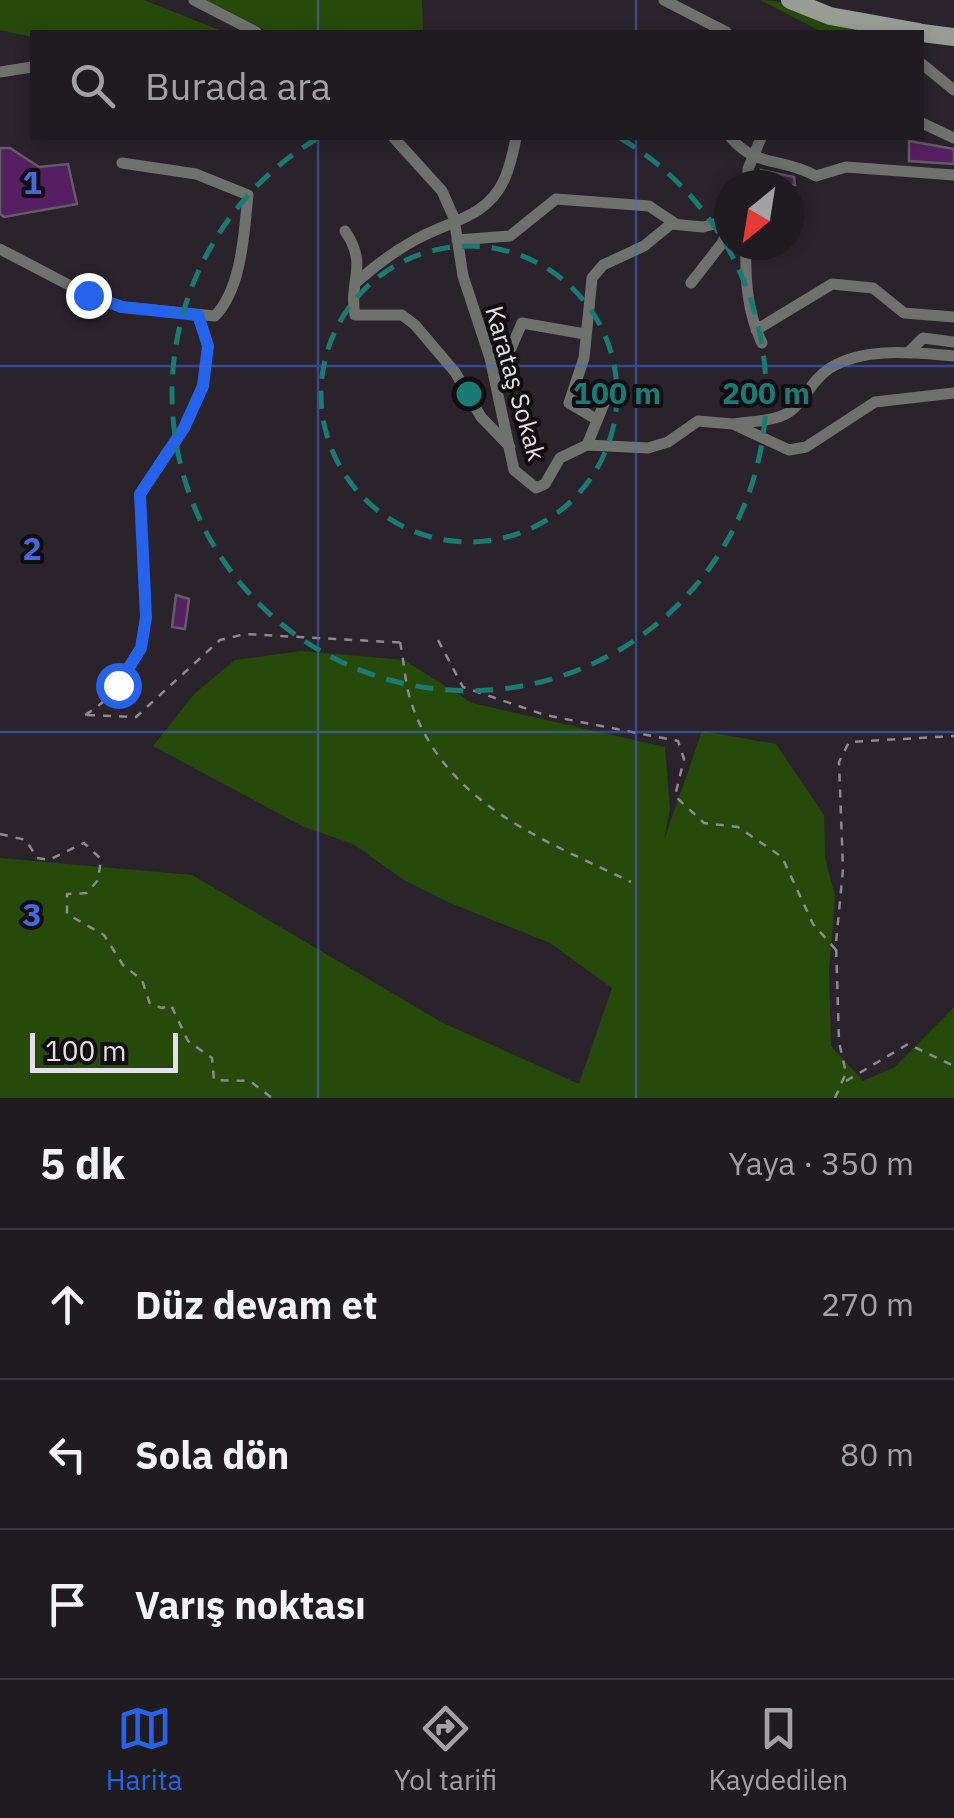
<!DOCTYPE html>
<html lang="tr">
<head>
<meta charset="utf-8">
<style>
  :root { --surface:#201a21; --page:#2d272e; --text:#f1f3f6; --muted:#a2a1a5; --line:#3d383f; --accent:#2563eb }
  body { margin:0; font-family:"IBM Plex Sans",sans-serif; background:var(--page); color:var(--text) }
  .compass { position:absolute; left:714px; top:170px; width:90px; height:90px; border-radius:50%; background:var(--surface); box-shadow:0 5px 15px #0003; rotate:210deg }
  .scale { position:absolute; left:30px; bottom:25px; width:148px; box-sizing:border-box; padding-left:10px; border:5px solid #e5e0e6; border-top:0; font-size:28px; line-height:35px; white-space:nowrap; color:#e5e0e6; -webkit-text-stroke:8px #110d11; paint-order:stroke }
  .stop { position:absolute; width:30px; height:30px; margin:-22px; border:8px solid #2563eb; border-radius:50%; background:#fff }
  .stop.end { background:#2563eb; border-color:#fff; box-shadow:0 2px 10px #0008 }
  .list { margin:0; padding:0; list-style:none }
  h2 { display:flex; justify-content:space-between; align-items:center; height:130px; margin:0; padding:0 40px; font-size:42px }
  h2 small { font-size:32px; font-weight:400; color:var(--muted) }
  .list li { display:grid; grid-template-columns:65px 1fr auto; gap:30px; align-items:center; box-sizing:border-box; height:150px; padding:0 40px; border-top:2px solid var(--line) }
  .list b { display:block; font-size:38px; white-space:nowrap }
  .list em { font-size:32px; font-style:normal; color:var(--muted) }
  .icon { flex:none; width:55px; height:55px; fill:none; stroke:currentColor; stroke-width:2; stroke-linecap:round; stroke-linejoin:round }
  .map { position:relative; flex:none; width:954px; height:1098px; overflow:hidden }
  .search { position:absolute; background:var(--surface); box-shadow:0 5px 15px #0003; left:30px; right:30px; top:30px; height:110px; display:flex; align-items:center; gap:25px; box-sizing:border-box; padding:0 35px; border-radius:0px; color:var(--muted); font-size:38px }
  .sheet { height:580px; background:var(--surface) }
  nav { display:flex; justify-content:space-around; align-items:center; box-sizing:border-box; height:140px; border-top:2px solid var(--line); background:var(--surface); font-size:28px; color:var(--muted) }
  nav a { display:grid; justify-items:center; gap:5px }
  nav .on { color:var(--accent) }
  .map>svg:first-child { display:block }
  .green { fill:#264a09 }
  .building { fill:#551f61; stroke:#635b65; stroke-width:2.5 }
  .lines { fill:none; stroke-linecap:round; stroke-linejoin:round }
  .path { stroke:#8e888f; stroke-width:2.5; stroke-dasharray:8 8; stroke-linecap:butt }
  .street { stroke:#6e716c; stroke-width:11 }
  .secondary { stroke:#979d95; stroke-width:18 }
  .route { stroke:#2563eb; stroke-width:12 }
  .grid { fill:none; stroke:#456bdb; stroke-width:2.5; stroke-opacity:0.55 }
  .ring { fill:none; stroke:#1a7b74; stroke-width:5; stroke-dasharray:18 12 }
  .labels { text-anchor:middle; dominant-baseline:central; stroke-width:8; stroke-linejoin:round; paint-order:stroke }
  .street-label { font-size:25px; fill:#e5e0e6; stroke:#110d11 }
  .grid-label { font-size:32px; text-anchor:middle; font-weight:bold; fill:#456bdb; stroke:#110d11; stroke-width:8; stroke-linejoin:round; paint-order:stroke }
  .centre { fill:#1a7b74; stroke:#110d11; stroke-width:5 }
  .ring-label { font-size:30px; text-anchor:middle; font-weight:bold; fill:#1a7b74; stroke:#110d11; stroke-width:8; stroke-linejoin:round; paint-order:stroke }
</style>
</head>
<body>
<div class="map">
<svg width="954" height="1098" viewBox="0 0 954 1098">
  <rect width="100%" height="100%" fill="#2a232c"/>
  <path class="green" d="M0,0H144L224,32H32V37L0,30Z
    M206,0H422L423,32H269Z
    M760,0C797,0 837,25 875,32H822Z
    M301,651L404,660L472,703L665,747L670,809L664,840L702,731L776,744L824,815L825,858L835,896L829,972L831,1046L863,1081L895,1067L954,1007V1098H0V858L192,875L443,1023L579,1084L612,988L550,943L448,902L404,880L353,844L304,827L153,746L195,693L235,660Z"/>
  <path class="building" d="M909,141L954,149V164L909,161Z
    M0,148H10L39,167L68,164L77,204L4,217L0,214Z
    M761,170L794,177L795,185H761Z
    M176,595L189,599L185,629L172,627Z"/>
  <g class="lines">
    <path class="path" d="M438,640L463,687L545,715L678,741L684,759L675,796L704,823L738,827L782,857L813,924L836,950
      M400,642C404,661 405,684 411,702C445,804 542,839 631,882
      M85,715C145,679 152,608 144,545C142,530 136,506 141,492C163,432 226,400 202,326
      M87,715L136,717L220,640L245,634L408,643
      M0,834L26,840L37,858L49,860L84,843L101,859L98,880L87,893L67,894V914L104,935L123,965L142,980L150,1004L162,1008L171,1005L188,1041L212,1058L214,1080L250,1081L272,1098
      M846,1081L908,1044L954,1066
      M835,1098L846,1073L839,1042L836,943L843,869L839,762L849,742L954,736"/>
    <path class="street" d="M194,0L256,32
      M664,0L726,32
      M922,64L954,90
      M0,72L32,67
      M922,123L954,138
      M394,138L442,191L454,218L463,276L490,358L514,470L536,488L545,484L560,458L587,445L648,448L668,442L698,421L733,424L789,450L806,447L875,402L954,393
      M731,138C757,168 781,157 816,176L846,167L954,175
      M748,185V169L761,138
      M345,231C369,266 348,281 355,315H402L415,325L455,372L481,417L510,447
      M457,240L510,236L556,199L649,206L676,224
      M746,245C745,279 747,312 762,343
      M0,249L88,295L122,307L215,316C242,288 244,233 248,195L196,174L122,163
      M358,281C376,265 393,252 415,240C446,222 486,218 503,182C510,169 513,152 516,138
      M691,283L723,242L729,222
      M756,330L832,284L873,288L904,313L954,317
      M908,353L923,338L954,342
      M490,358L511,348L522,323L585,334
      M596,419L569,403L584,358L592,278L603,265L644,246L671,224L703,227L729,220
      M733,424C751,421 779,422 793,409C807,396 813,379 830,368C865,346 915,353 954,356
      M587,445L608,394L622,396"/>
    <path class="secondary" d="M790,0L830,16L919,32
      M922,33L954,37"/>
  </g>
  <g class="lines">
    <path class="route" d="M88,295L122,307L198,315L208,346L203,386L184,428L140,494L146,617L141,648L118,685"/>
  </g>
  <path class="grid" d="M318,0V32M636,0V32M318,138V1098M636,138V1098M0,366H954M0,732H954"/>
  <g class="ring">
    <circle cx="469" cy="394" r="148"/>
    <path d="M620 138A297 297 0 1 1 318 138"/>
  </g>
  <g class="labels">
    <g class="street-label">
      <text transform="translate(516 383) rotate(74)">Karataş Sokak</text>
    </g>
  </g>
  <g class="grid-label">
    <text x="32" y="194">1</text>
    <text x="32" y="560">2</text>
    <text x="32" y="926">3</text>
  </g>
  <circle cx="469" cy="394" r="15" class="centre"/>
  <g class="ring-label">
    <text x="617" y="404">100 m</text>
    <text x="766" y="404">200 m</text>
  </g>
</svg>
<svg class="compass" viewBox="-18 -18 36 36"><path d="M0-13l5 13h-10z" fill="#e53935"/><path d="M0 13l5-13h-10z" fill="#a2a1a5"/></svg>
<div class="scale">100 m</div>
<div class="stop" style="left:118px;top:685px"></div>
<div class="stop end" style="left:88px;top:295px"></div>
<div class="search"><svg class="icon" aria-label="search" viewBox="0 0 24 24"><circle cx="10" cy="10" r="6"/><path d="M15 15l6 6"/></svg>Burada ara</div>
</div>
<section class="sheet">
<h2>5 dk<small>Yaya · 350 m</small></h2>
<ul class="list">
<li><svg class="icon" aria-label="ahead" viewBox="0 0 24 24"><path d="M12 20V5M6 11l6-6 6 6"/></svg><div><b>Düz devam et</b></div><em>270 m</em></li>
<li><svg class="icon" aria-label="left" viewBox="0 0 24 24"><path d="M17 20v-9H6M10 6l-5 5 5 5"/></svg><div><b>Sola dön</b></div><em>80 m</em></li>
<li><svg class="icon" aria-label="arrive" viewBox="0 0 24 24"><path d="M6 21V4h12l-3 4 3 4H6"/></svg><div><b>Varış noktası</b></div></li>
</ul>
</section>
<nav>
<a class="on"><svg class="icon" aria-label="map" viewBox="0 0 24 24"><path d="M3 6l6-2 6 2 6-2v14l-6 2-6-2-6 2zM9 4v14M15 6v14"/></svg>Harita</a>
<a><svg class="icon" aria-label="directions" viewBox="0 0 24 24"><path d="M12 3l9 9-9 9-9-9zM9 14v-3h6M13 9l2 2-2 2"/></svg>Yol tarifi</a>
<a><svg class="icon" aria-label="saved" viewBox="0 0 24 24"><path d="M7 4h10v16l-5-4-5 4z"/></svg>Kaydedilen</a>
</nav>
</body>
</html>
